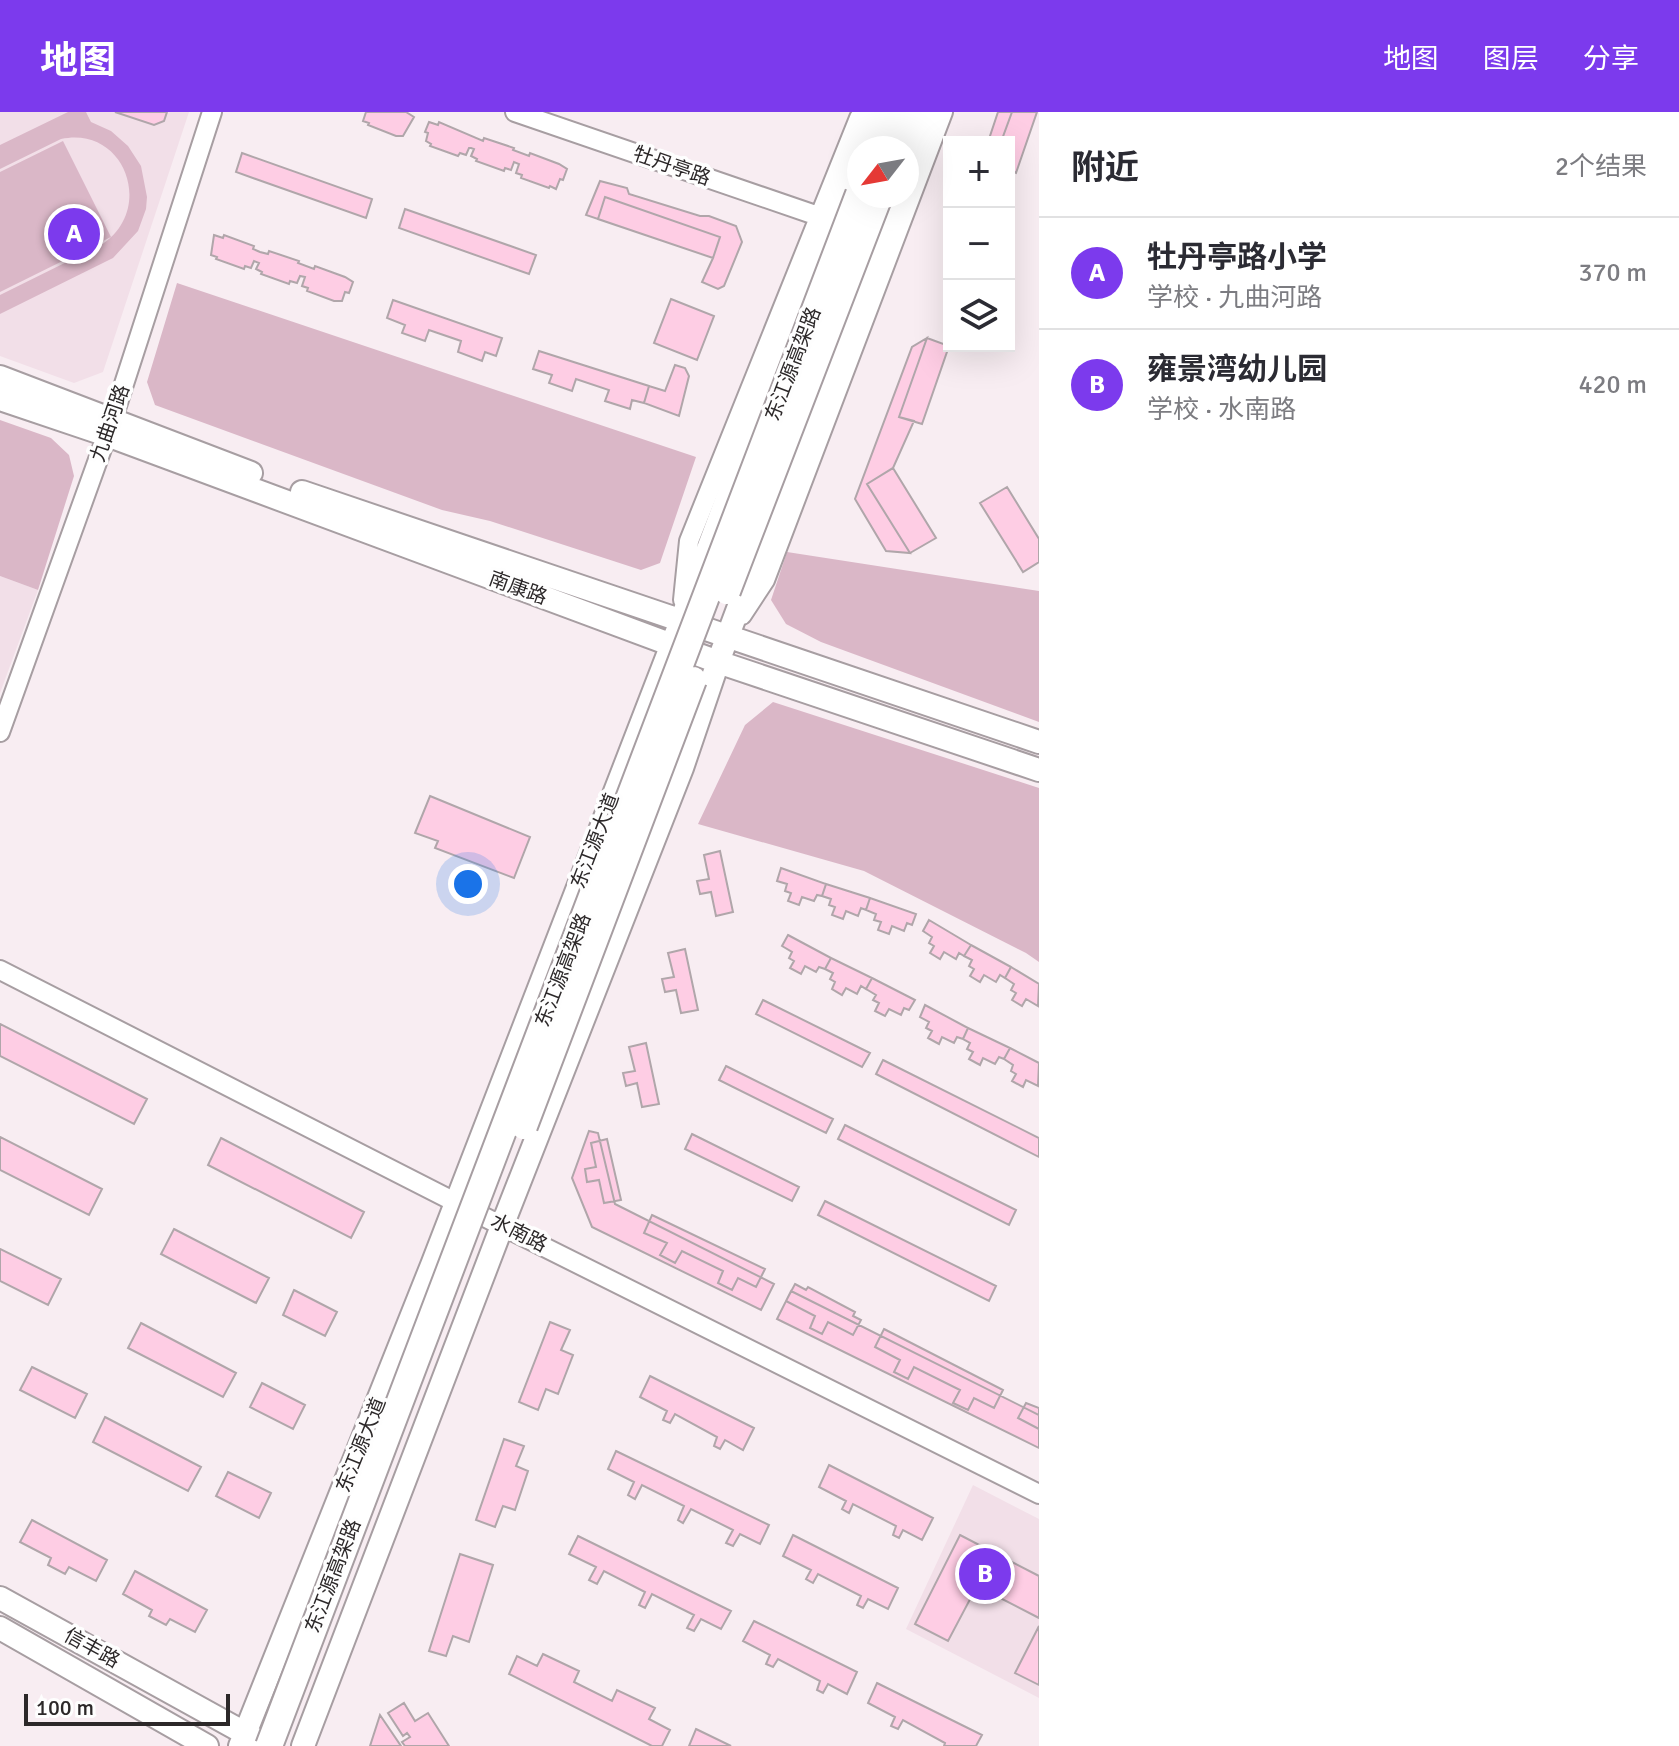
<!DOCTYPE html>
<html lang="zh">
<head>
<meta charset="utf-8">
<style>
  :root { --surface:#fff; --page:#f7f7f7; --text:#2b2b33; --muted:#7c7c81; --line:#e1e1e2; --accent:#7c3aed }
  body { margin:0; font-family:Signika,"Noto Sans SC",sans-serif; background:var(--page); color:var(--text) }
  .controls { position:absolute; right:24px; top:24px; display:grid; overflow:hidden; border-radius:0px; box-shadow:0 8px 32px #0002 }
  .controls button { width:72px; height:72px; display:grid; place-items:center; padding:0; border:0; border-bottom:2px solid var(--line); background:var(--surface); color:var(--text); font:40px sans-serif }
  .compass { position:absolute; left:847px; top:24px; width:72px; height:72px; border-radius:50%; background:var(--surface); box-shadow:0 8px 32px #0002; rotate:239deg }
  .scale { position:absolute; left:24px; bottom:20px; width:206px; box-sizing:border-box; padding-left:8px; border:4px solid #2c2829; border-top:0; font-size:22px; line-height:28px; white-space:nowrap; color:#2c2829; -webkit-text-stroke:6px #fefefe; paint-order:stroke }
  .you { position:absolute; left:468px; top:772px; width:28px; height:28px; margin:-20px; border:6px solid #fff; border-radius:50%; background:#1a73e8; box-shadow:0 0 0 12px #1a73e833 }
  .badge { display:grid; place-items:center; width:52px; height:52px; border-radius:50%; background:var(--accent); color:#fff; font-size:26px; font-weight:700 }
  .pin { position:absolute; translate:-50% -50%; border:4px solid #fff; box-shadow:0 2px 8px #0006 }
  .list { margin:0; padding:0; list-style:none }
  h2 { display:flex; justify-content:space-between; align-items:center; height:104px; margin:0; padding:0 32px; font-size:34px }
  h2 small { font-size:26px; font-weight:400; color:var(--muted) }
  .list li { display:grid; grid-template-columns:52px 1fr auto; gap:24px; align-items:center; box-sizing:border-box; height:112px; padding:0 32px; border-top:2px solid var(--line) }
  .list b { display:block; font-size:30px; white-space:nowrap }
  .list p { margin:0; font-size:26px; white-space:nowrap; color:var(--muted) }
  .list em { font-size:26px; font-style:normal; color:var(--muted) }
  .icon { flex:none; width:44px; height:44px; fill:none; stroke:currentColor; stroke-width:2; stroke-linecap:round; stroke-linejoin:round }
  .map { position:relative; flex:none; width:1039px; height:1634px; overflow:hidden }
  header { display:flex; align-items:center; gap:48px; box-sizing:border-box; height:112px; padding:0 40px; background:var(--accent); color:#fff }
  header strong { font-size:38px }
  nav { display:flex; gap:44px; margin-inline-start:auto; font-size:28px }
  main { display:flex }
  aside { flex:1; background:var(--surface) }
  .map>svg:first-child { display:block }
  .built { fill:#f2dfe8 }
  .green { fill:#dab7c7 }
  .building { fill:#fecde4; stroke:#b0a6aa; stroke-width:2 }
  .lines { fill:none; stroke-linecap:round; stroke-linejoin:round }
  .minor-casing { stroke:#a79ea2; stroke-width:22 }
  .major-casing { stroke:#a79ea2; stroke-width:26 }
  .highway-casing { stroke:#a79ea2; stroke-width:30 }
  .minor { stroke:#fff; stroke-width:18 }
  .major { stroke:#fff; stroke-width:22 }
  .highway { stroke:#fff; stroke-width:26 }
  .highway-bridge-casing { stroke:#a79ea2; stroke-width:30; stroke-linecap:butt }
  .highway-bridge { stroke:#fff; stroke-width:26 }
  .labels { text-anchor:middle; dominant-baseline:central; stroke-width:7; stroke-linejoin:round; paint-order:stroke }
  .street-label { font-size:20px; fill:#2c2829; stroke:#fefefe }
</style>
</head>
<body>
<header>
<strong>地图</strong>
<nav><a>地图</a><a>图层</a><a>分享</a></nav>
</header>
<main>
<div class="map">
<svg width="1039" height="1634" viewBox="0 0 1039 1634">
  <rect width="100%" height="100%" fill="#f8edf2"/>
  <path class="built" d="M0,0H189L103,260L74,271L0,244Z
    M0,464L38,478L0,581Z
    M973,1373L1039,1407V1586L906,1517Z"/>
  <path class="green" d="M68,0H86L91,10L111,19L128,34L141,54L147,85L146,97L138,119L113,146L0,202V183L101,133C156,98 125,13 61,27L0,57V33Z
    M63,29L111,125L0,180V60Z
    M177,171L696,345L660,451L641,458L490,409L442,398L155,293L147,270Z
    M0,308L51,326L69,343L74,364L38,478L0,464Z
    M787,440L1039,479V610L821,530L786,512L771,488Z
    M773,590L1039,676V850L1026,841L864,759L698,712L745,613Z"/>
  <path class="building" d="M115,0H167L164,9L154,13Z
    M366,0H406L414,5L403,24H396L368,13L369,11L363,9Z
    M998,0H1012L1001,30H988Z
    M1012,0H1037L1016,61L1009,58V30H1001Z
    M429,10L438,13L439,10L483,29L484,26L514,36L513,38L529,44L530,41L559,52L567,57L563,68L560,67L556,77L550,74L549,76L521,66L522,63L516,61L519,52L514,50L511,58L505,56L504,59L476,49L477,47L471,44L474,37L471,36H469L466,43L460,41L458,44L430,34L431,32L426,29L428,21L425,20Z
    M242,41L372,87L366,106L236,60Z
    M600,69L627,76L629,82L700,104H709L736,114L742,130L724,174L718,177L702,170L713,146L586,103Z
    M605,85L720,125L713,146L598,107Z
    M405,97L536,143L529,162L399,116Z
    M214,123L223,126L224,123L254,134L253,137L260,140L268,142L269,139L299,149L298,151L314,157L315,154L345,165L353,170L349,181L345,180L342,189H334L307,179L308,176L302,174L305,165L300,164L297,171L290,169L289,172L261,162L262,160L256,157L259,151L254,149L251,156L245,154L244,157L216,147L217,145L211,143Z
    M671,187L714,204L697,248L654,231Z
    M393,188L502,226L496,244L485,240L482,249L458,240L461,229L429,218L425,229L402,221L405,213L387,206Z
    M927,226L949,234L922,312L899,305Z
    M927,226L899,305L914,309L893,356L867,372L910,441L886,439L855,387L912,235Z
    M539,239L649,274L644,291L632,288L630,297L605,289L609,278L576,267L572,279L549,271L552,263L533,257Z
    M675,253L685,256L689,264L679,304L644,291L649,274L665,279Z
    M893,356L936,426L910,441L867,372Z
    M1007,375L1039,427V450L1023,460L980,391Z
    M430,684L530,725L514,766L435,736L438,729L415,721Z
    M720,739L733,800L716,804L711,780L700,782L697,769L709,767L704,743Z
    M781,756L826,772L822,784L817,783L814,789L802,785L799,793L788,789L791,781L785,779L787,772L777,769Z
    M826,772L870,786L866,798L861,796L858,804L846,799L843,807L832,803L835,795L829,793L831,787L822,784Z
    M870,786L916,802L912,813L907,811L904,819L892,814L889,822L878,818L881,810L874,808L876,802L866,798Z
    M929,808L971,833L964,844L959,841L956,847L944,840L940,847L930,841L934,834L929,831L932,825L923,819Z
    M788,823L831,846L825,857L819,855L816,860L805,854L801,862L790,856L794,849L789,846L792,840L782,834Z
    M971,833L1011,855L1005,866L1000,863L996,870L984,863L980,870L970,864L974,857L969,854L972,848L964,844Z
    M685,837L698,898L681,901L676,878L665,880L662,867L674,865L668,841Z
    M831,846L872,866L866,877L861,874L857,882L846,876L842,883L832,877L835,870L830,867L833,861L825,857Z
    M1011,855L1039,872L1038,894L1026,887L1022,894L1012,888L1016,881L1011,878L1014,872L1005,866Z
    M872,866L915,888L909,898L904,896L901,903L889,897L885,904L875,899L879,891L873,888L876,883L866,877Z
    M763,888L870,941L862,955L756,902Z
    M925,893L968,916L963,927L957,925L954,931L942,925L939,932L928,926L932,919L926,916L929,910L920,905Z
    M0,912L147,987L134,1012L0,944Z
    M968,916L1010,936L1004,947L999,945L995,952L983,946L980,953L969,947L973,940L967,937L970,931L963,927Z
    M646,931L659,992L642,995L637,971L626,974L623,961L635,959L629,935Z
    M1010,936L1039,951L1038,974L1026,968L1023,975L1012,969L1016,962L1011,959L1013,953L1004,947Z
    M883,948L1039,1026V1045L876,962Z
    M726,954L833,1007L826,1021L719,968Z
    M845,1013L1016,1098L1009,1113L838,1027Z
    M589,1019L598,1021L615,1092L774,1172L761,1198L592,1115L572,1066Z
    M692,1022L799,1075L792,1089L685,1037Z
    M0,1025L102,1077L89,1103L0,1058Z
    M221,1026L364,1100L351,1126L208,1053Z
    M607,1027L621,1088L604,1091L599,1068L587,1070L585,1057L596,1055L591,1031Z
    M825,1089L996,1174L989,1189L818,1103Z
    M652,1103L765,1157L756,1175L738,1166L732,1178L718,1171L723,1159L682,1139L675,1151L660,1143L667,1131L644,1121Z
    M174,1117L269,1166L256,1191L161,1142Z
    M0,1137L61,1167L48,1193L0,1169Z
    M795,1172L806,1178L808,1175L855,1200L853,1204L861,1208L853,1223L828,1210L822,1222L810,1216L815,1204L786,1189Z
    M294,1178L337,1200L325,1224L283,1203Z
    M791,1179L1039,1303V1336L777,1207Z
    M550,1210L570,1218L561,1238L573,1243L558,1282L546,1277L538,1298L519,1290Z
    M141,1211L236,1261L223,1285L128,1236Z
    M884,1217L1003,1278L994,1296L974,1286L968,1298L953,1291L960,1278L914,1255L908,1267L894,1260L900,1248L875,1235Z
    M32,1255L87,1282L75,1306L20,1278Z
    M650,1264L754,1316L743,1338L725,1328L720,1337L714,1334L717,1325L675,1302L670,1311L663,1308L667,1299L640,1285Z
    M262,1271L305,1293L293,1317L250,1295Z
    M1026,1291L1039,1296V1317L1018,1306Z
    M105,1305L201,1355L188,1379L93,1330Z
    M504,1327L524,1334L516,1354L528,1359L515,1398L503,1394L495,1415L476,1408Z
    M616,1339L769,1413L760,1432L740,1422L733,1434L726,1431L733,1418L691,1397L683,1411L678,1408L684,1394L642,1373L635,1387L628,1383L634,1370L608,1357Z
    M829,1353L933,1406L922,1428L903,1418L899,1426L893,1423L896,1414L853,1392L849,1401L842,1397L846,1389L819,1375Z
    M228,1360L271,1381L259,1406L216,1384Z
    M32,1408L107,1448L96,1469L69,1455L65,1462L48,1453L51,1446L20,1430Z
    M793,1423L898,1476L888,1497L868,1487L863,1496L857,1493L861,1484L818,1462L813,1471L806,1467L811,1458L783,1444Z
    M960,1423L1039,1464V1506L977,1474L948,1529L915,1512Z
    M578,1424L731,1499L721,1517L701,1507L694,1519L687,1516L694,1503L652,1482L645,1496L639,1493L645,1480L604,1459L597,1472L589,1468L596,1455L569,1442Z
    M460,1442L493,1453L469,1530L453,1524L446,1544L429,1539Z
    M135,1459L207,1498L195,1520L170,1507L166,1513L149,1504L152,1498L123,1482Z
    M754,1509L857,1560L847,1582L828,1572L823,1581L817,1578L820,1569L778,1547L773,1555L766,1552L770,1543L743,1529Z
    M1039,1514V1573L1015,1561Z
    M543,1542L579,1559L574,1570L612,1589L617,1578L655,1596L649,1607L670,1618L662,1634H652L509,1562L517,1544L537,1554Z
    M877,1571L982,1623L976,1634H944L945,1631L903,1608L898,1617L891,1614L895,1605L868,1591Z
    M404,1591L415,1609L428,1601L449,1634H405L402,1630L410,1625L407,1621L403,1624L388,1601Z
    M380,1603L401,1634H370Z
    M696,1617L731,1634H689Z"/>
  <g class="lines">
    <g class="minor-casing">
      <path id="minor" d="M515,0L827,107
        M683,488L689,429L859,6
        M742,503L765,468L943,0
        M0,620L113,306L212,0
        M0,858L502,1114L1039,1382"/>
    </g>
    <g class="major-casing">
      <path id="major" d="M907,48L925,0
        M0,265L251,361
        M0,287L107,323L718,550L1039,658
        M302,380L1039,630
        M0,1486L259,1629
        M0,1516L207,1634
        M240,1634L432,1153L681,509L872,0
        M303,1634L502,1114L682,656L718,550L893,84"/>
    </g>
    <g class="highway-casing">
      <path id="highway" d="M876,36L890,0
        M897,36L910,0"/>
    </g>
    <use href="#minor" class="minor"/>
    <use href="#major" class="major"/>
    <use href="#highway" class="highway"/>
    <g class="highway-bridge-casing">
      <path id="highway-bridge" d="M727,479L879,84
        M524,1014L693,568
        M269,1634L859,82"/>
    </g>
    <use href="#highway-bridge" class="highway-bridge"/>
  </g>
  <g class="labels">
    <g class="street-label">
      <text transform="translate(672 54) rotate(19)">牡丹亭路</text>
      <text transform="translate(793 252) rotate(-69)">东江源高架路</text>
      <text transform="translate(110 311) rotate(-71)">九曲河路</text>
      <text transform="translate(518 476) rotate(20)">南康路</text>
      <text transform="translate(595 729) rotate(-69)">东江源大道</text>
      <text transform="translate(563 858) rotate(-69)">东江源高架路</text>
      <text transform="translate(519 1121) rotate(27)">水南路</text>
      <text transform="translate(361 1333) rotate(-68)">东江源大道</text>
      <text transform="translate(333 1464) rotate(-69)">东江源高架路</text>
      <text transform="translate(92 1536) rotate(29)">信丰路</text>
    </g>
  </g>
</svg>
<div class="controls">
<button>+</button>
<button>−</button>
<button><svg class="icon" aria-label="layers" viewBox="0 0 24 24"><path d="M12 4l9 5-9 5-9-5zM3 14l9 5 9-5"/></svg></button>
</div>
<svg class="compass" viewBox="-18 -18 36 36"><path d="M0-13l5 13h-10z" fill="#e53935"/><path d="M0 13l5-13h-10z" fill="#7c7c81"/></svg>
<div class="scale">100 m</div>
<div class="you"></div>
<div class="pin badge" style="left:74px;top:122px">A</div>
<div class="pin badge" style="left:985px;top:1462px">B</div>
</div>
<aside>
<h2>附近<small>2个结果</small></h2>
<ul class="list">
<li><span class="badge">A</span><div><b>牡丹亭路小学</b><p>学校 · 九曲河路</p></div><em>370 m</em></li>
<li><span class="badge">B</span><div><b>雍景湾幼儿园</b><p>学校 · 水南路</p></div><em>420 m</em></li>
</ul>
</aside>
</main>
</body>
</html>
